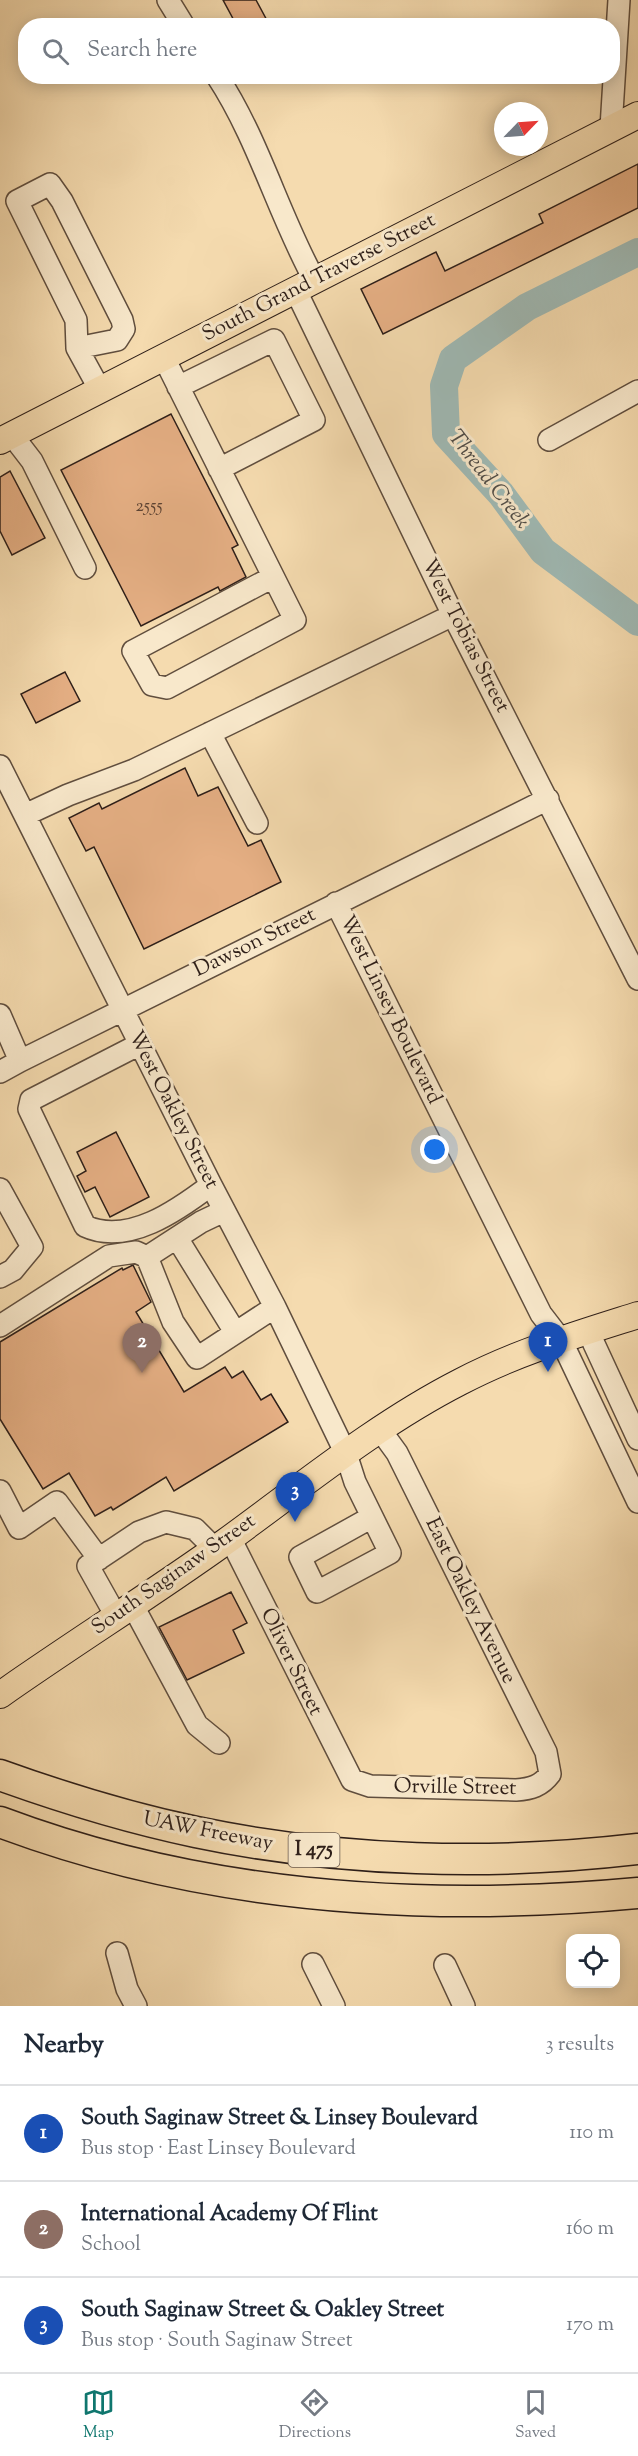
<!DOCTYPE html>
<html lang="en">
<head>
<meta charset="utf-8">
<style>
  :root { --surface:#fff; --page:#f6f6f7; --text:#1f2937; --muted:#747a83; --line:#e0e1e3; --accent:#0f766e }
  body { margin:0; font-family:"Sorts Mill Goudy",serif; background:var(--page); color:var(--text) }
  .controls { position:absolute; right:18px; bottom:18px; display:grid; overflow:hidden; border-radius:12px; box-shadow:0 3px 15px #0003 }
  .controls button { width:54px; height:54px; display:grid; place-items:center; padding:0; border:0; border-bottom:2px solid var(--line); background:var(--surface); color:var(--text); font:30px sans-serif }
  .compass { position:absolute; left:494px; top:102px; width:54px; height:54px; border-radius:50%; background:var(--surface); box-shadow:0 3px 15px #0003; rotate:65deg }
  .you { position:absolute; left:435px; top:1150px; width:21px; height:21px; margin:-15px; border:4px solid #fff; border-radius:50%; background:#1a73e8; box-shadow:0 0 0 9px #1a73e833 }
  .badge { display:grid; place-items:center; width:39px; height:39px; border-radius:50%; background:var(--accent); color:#fff; font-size:20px; font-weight:700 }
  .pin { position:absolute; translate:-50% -50px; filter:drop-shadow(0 2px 3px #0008) }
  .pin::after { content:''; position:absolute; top:32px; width:21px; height:18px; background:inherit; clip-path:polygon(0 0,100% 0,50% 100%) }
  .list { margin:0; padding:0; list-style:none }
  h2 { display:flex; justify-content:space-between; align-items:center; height:78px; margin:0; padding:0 24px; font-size:26px }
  h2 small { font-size:20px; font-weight:400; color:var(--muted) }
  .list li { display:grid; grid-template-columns:39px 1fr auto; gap:18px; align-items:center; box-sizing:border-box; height:96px; padding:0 24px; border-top:2px solid var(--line) }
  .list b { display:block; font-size:22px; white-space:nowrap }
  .list p { margin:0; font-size:20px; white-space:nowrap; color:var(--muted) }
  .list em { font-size:20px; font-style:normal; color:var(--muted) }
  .icon { flex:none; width:33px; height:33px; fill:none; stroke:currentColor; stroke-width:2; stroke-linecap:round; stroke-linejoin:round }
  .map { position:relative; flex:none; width:638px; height:2006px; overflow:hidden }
  .search { position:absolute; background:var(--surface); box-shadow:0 3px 15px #0003; left:18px; right:18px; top:18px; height:66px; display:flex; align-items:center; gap:15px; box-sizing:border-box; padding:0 21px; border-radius:24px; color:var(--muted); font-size:22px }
  .sheet { height:366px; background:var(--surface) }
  nav { display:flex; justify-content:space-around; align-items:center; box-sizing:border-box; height:84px; border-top:2px solid var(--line); background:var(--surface); font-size:16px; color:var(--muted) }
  nav a { display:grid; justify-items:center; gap:3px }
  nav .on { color:var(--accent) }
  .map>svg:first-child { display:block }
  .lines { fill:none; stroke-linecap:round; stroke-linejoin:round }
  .river { stroke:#9fb9b4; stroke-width:28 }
  .building { fill:#e5af84; stroke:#2e1f19; stroke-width:1.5 }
  .minor-casing { stroke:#604e3e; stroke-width:24 }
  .major-casing { stroke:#2e1f19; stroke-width:28 }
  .highway-casing { stroke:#2e1f19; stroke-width:33 }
  .minor { stroke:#f8e8cb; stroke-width:21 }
  .major { stroke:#f5dbaf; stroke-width:26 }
  .highway { stroke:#f5dbaf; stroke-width:30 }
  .labels { text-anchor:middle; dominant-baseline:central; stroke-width:6; stroke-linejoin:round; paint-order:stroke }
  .number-label { font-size:18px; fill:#5c4334 }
  .shield { fill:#f8e8cb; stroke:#6b5b4e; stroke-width:1.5 }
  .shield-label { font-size:20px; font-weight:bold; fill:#2e1f19 }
  .street-label { font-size:21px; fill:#2e1f19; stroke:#f8e8cb }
  .water-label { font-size:22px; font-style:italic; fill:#504d48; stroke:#f8e8cb }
</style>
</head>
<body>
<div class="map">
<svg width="638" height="2006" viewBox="0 0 638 2006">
  <rect width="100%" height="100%" fill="#f5dbaf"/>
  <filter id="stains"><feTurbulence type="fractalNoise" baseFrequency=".00333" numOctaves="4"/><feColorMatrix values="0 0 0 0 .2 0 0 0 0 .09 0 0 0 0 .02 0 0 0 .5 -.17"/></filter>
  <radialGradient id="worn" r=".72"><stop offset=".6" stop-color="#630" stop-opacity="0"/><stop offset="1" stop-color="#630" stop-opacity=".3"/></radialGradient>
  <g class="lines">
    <path class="river" d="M638,252L527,307L453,359L444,386L446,434L501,494L543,551L638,622"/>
  </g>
  <path class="building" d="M223,0H256L270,26H237Z
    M638,164V208L383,334L361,289L436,252L445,271L543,223L539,214Z
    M171,414L238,545L232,548L246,577L220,591L218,587L141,626L61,470Z
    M10,471L45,538L12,555L0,531V477Z
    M65,672L80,701L36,723L21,694Z
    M185,768L198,796L218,787L248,846L261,840L281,882L144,949L94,847L86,851L69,818L99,803L102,809Z
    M116,1132L149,1197L110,1217L95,1187L85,1192L77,1176L86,1171L77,1152Z
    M133,1265L151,1302L136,1312L184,1392L225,1367L232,1378L243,1371L261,1400L271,1394L288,1422L174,1491L166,1477L113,1510L111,1507L95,1516L69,1473L43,1489L0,1419V1342L122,1268L123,1270Z
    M231,1592L247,1623L233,1630L244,1653L187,1680L159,1627Z"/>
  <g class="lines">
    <g class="minor-casing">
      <path id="minor" d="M168,0L184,26
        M217,76C259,140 278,214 315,281
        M611,128L619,0
        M296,291L453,615L638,979
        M77,348L117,340L124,329L122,320L62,201L50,184L17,201L76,320L77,348L100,390
        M164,358L295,620L167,688L152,685L133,651L273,577
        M178,387L274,340L314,420L219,469
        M12,435L32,461L85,568
        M549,440L638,391
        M210,733L257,823
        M0,766L211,1185L275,1307L346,1454L355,1482L390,1553L317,1592L300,1557L372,1517
        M25,815L68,795L134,770L453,615
        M336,903L541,1314L561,1340L638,1502
        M0,1015L20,1061L548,799
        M140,1044L31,1100L29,1109L85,1226C128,1246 178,1210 211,1185
        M0,1072L20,1061
        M0,1189L32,1247L13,1270L0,1277
        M177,1238L235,1332
        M147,1257L201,1222L224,1211
        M0,1326L109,1256L136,1252L147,1257L173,1322L197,1358L275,1307
        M588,1331L638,1439
        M0,1491L19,1528L57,1502L99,1559
        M230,1538L352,1780L370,1786L516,1790C531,1789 541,1786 550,1774L546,1752L397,1453L381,1431
        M133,1606L197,1725L219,1743
        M116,1616L88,1566L139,1532L166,1522L195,1529L215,1549
        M117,1953L127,1989L136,2006
        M313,1964L334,2006
        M445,1965L464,2006"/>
    </g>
    <g class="major-casing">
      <path id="major" d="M0,441L638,115
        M0,1695C74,1643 151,1595 225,1542C301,1487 376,1425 460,1382C517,1352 578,1334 638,1315"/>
    </g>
    <g class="highway-casing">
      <path id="highway" d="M0,1775C64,1798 129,1818 196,1832C339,1862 493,1866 638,1849
        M0,1822C205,1899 422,1913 638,1893"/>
    </g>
    <use href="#minor" class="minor"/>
    <use href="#major" class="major"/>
    <use href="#highway" class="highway"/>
  </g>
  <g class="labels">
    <g class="number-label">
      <text x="149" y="507">2555</text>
    </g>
    <rect class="shield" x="288.5" y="1833" width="51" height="34" rx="4.5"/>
    <g class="shield-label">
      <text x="314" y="1850">I 475</text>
    </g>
    <g class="street-label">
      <text transform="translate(319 278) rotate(-27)">South Grand Traverse Street</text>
      <text transform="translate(465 636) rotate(63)">West Tobias Street</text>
      <text transform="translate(255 943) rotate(-26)">Dawson Street</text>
      <text transform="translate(390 1010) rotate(64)">West Linsey Boulevard</text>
      <text transform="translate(173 1110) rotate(63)">West Oakley Street</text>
      <text transform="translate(174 1575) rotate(-35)">South Saginaw Street</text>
      <text transform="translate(470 1601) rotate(64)">East Oakley Avenue</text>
      <text transform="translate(291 1662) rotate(64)">Oliver Street</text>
      <text transform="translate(455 1788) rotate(1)">Orville Street</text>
      <text transform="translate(208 1832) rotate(11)">UAW Freeway</text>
    </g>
    <g class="water-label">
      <text transform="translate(488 480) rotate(52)">Thread Creek</text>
    </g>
  </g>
  <rect width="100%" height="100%" filter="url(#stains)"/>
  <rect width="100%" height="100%" fill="url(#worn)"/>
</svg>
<div class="controls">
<button><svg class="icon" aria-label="locate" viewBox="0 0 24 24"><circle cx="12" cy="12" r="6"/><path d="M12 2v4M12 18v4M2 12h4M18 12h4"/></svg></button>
</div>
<svg class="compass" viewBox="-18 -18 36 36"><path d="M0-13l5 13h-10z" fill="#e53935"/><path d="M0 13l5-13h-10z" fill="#747a83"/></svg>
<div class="you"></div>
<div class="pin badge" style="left:548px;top:1372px;background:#1a4fb4">1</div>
<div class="pin badge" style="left:142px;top:1373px;background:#8d6e63">2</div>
<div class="pin badge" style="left:295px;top:1522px;background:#1a4fb4">3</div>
<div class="search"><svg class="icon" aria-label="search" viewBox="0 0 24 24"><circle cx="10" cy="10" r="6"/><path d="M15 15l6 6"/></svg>Search here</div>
</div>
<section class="sheet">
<h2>Nearby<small>3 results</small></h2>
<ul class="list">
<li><span class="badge" style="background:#1a4fb4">1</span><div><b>South Saginaw Street &amp; Linsey Boulevard</b><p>Bus stop · East Linsey Boulevard</p></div><em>110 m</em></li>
<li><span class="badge" style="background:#8d6e63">2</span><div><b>International Academy Of Flint</b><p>School</p></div><em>160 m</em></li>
<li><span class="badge" style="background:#1a4fb4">3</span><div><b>South Saginaw Street &amp; Oakley Street</b><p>Bus stop · South Saginaw Street</p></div><em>170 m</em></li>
</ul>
</section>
<nav>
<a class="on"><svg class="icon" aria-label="map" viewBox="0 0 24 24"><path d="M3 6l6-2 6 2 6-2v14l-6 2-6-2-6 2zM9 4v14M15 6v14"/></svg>Map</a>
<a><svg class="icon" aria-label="directions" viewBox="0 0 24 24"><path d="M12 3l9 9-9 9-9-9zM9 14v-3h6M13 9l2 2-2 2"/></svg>Directions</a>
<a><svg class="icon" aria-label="saved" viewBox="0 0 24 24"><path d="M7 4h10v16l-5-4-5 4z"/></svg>Saved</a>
</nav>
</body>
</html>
